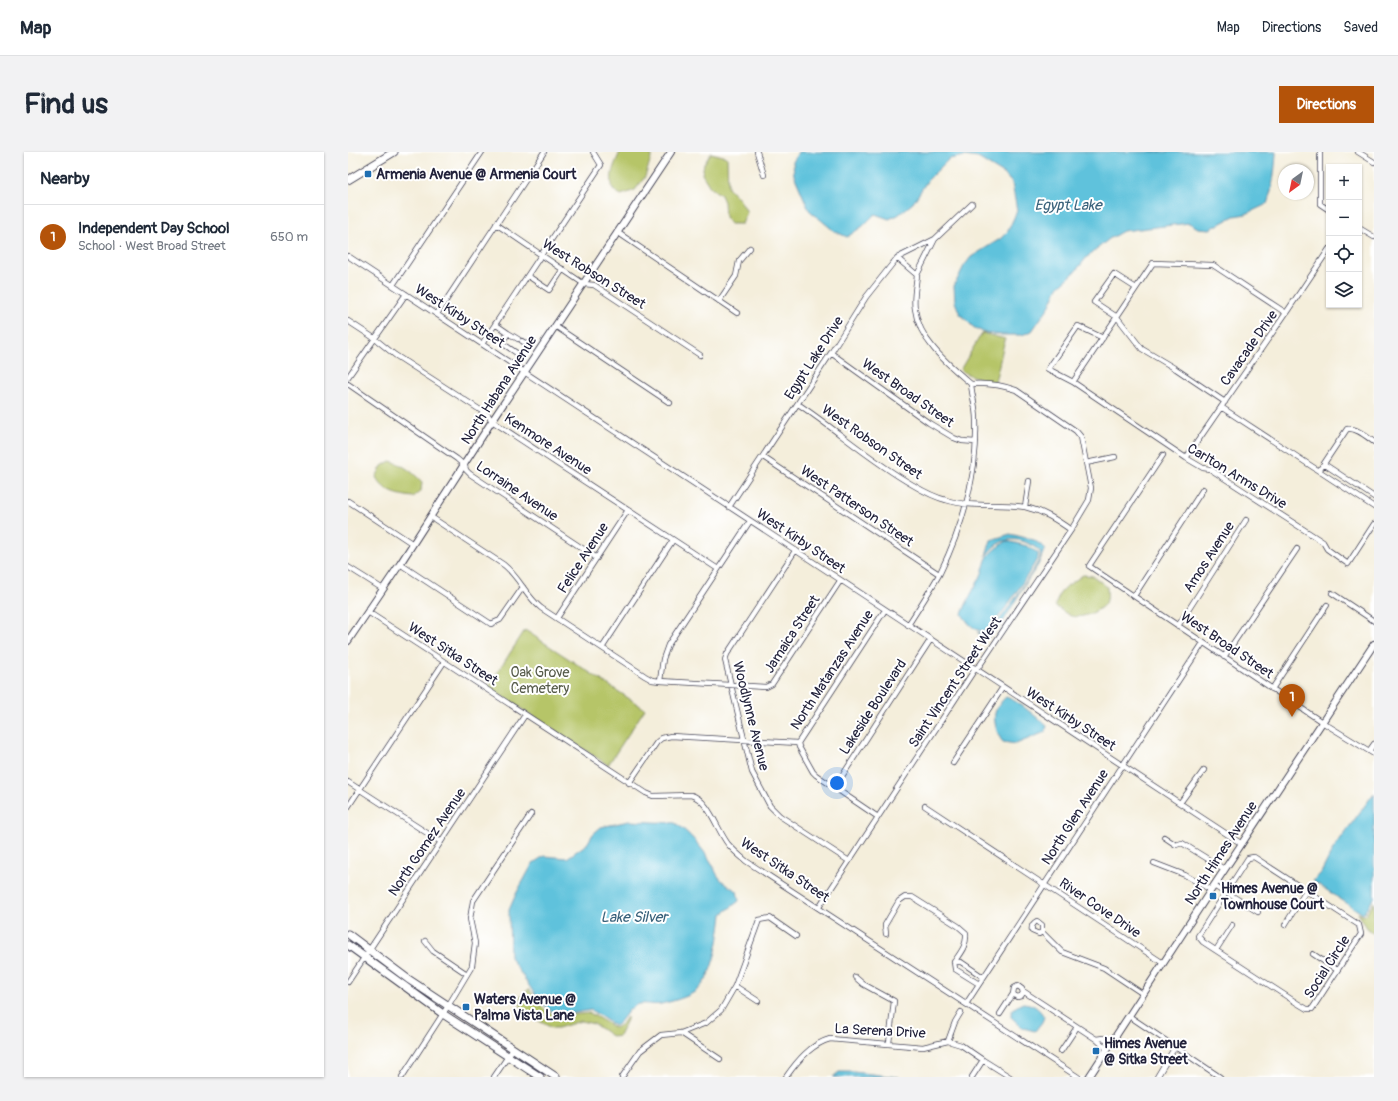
<!DOCTYPE html>
<html lang="en">
<head>
<meta charset="utf-8">
<style>
  :root { --surface:#fff; --page:#f2f2f3; --text:#1f2937; --muted:#747a83; --line:#e0e1e3; --accent:#b45309 }
  body { margin:0; font-family:Pangolin,sans-serif; background:var(--page); color:var(--text) }
  .controls { position:absolute; right:12px; top:12px; display:grid; overflow:hidden; border-radius:0px; box-shadow:0 1px 3px #0004 }
  .controls button { width:36px; height:36px; display:grid; place-items:center; padding:0; border:0; border-bottom:1px solid var(--line); background:var(--surface); color:var(--text); font:20px sans-serif }
  .compass { position:absolute; left:930px; top:12px; width:36px; height:36px; border-radius:50%; background:var(--surface); box-shadow:0 1px 3px #0004; rotate:213deg }
  .you { position:absolute; left:489px; top:631px; width:14px; height:14px; margin:-10px; border:3px solid #fff; border-radius:50%; background:#1a73e8; box-shadow:0 0 0 6px #1a73e833 }
  .badge { display:grid; place-items:center; width:26px; height:26px; border-radius:50%; background:var(--accent); color:#fff; font-size:13px; font-weight:700 }
  .pin { position:absolute; translate:-50% -33px; filter:drop-shadow(0 1px 2px #0008) }
  .pin::after { content:''; position:absolute; top:21px; width:14px; height:12px; background:inherit; clip-path:polygon(0 0,100% 0,50% 100%) }
  .list { margin:0; padding:0; list-style:none }
  h2 { display:flex; justify-content:space-between; align-items:center; height:52px; margin:0; padding:0 16px; font-size:17px }
  h2 small { font-size:13px; font-weight:400; color:var(--muted) }
  .list li { display:grid; grid-template-columns:26px 1fr auto; gap:12px; align-items:center; box-sizing:border-box; height:64px; padding:0 16px; border-top:1px solid var(--line) }
  .list b { display:block; font-size:15px; white-space:nowrap }
  .list p { margin:0; font-size:13px; white-space:nowrap; color:var(--muted) }
  .list em { font-size:13px; font-style:normal; color:var(--muted) }
  .icon { flex:none; width:22px; height:22px; fill:none; stroke:currentColor; stroke-width:2; stroke-linecap:round; stroke-linejoin:round }
  .map { position:relative; flex:none; width:1026px; height:925px; overflow:hidden; border-radius:0px }
  header { display:flex; align-items:center; gap:24px; box-sizing:border-box; height:56px; padding:0 20px; background:var(--surface); border-bottom:1px solid var(--line) }
  header strong { font-size:19px }
  nav { display:flex; gap:22px; margin-inline-start:auto; font-size:14px }
  .intro { display:flex; align-items:center; justify-content:space-between; box-sizing:border-box; height:96px; padding:0 24px }
  h1 { margin:0; font-size:28px }
  .button { padding:10px 18px; border-radius:0px; background:var(--accent); color:#fff; font-size:14px; font-weight:700 }
  main { display:flex; gap:24px; padding:0 24px }
  aside { flex:1; background:var(--surface); border-radius:0px; box-shadow:0 1px 3px #0004 }
  .map>svg:first-child { display:block }
  .green { fill:#b6c567; stroke:#6c7451 }
  .water { fill:#5ec2dc; stroke:#40728c }
  .lines { fill:none; stroke-linecap:round; stroke-linejoin:round }
  .minor-casing { stroke:#424153; stroke-width:6 }
  .tertiary-casing { stroke:#424153; stroke-width:8 }
  .secondary-casing { stroke:#424153; stroke-width:9 }
  .minor { stroke:#fff; stroke-width:4.5 }
  .tertiary { stroke:#fff; stroke-width:6 }
  .secondary { stroke:#fff; stroke-width:7 }
  .poi-dot { fill:#1f6fb2; stroke:#fff; stroke-width:1.5 }
  .labels { text-anchor:middle; dominant-baseline:central; stroke-width:4; stroke-linejoin:round; paint-order:stroke }
  .poi-label { font-size:14px; font-weight:bold; fill:#22223b; stroke:#fff; text-anchor:start }
  .street-label { font-size:14px; fill:#22223b; stroke:#fff }
  .park-label { font-size:14px; fill:#565b4a; stroke:#fff }
  .water-label { font-size:15px; font-style:italic; fill:#3a627b; stroke:#fff }
</style>
</head>
<body>
<header>
<strong>Map</strong>
<nav><a>Map</a><a>Directions</a><a>Saved</a></nav>
</header>
<div class="intro"><h1>Find us</h1><a class="button">Directions</a></div>
<main>
<aside>
<h2>Nearby<small></small></h2>
<ul class="list">
<li><span class="badge">1</span><div><b>Independent Day School</b><p>School · West Broad Street</p></div><em>650 m</em></li>
</ul>
</aside>
<div class="map">
<svg width="1026" height="925" viewBox="0 0 1026 925">
  <rect width="100%" height="100%" fill="#fff"/>
  <filter id="ink" filterUnits="userSpaceOnUse"><feTurbulence type="fractalNoise" baseFrequency=".025" numOctaves="2"/><feDisplacementMap in="SourceGraphic" scale="8" xChannelSelector="R" yChannelSelector="G"/><feConvolveMatrix kernelMatrix="1 2 1 2 8 2 1 2 1" color-interpolation-filters="sRGB"/></filter>
  <filter id="wash" filterUnits="userSpaceOnUse"><feTurbulence type="fractalNoise" baseFrequency=".012" numOctaves="4" result="noise"/><feDisplacementMap in="SourceGraphic" scale="16" xChannelSelector="R" yChannelSelector="G"/><feGaussianBlur stdDeviation="0.9" result="paint"/><feColorMatrix in="noise" values="0 0 0 0 0 0 0 0 0 0 0 0 0 0 0 0 0 1.4 0 .05"/><feComposite in="paint" operator="in"/></filter>
  <g filter="url(#wash)">
    <rect width="100%" height="100%" fill="#f4eedb"/>
    <path class="green" d="M272,0H305L297,25L287,38L273,43L265,38C261,22 266,14 272,0Z
      M363,1L379,5L380,35L392,48L399,60L394,72H382L377,65L376,50L373,43L362,35L354,22L356,12Z
      M634,181L657,187L647,230C634,227 623,225 612,218Z
      M42,309C53,311 66,321 74,330L73,339L65,345C49,343 36,340 28,325L34,314Z
      M735,423L745,424L759,435C759,439 760,444 759,448C754,459 735,467 723,464C718,462 712,457 707,454L712,441L719,434Z
      M177,478L297,557L260,613L140,535Z
      M1026,750V782L1019,776L1010,761L1016,764Z
      M181,837L189,851C194,853 196,858 201,861C208,865 234,862 242,861L267,876L274,872L279,865V868L271,884L265,885L246,872L233,869L210,876H204L182,864L173,855L172,845Z"/>
    <path class="water" d="M450,0H928V1C927,18 925,35 919,52L898,62L886,64L862,77L850,76L841,71L775,79L761,87L739,105L726,121L710,135L702,153L684,179L674,183H654L637,181L625,175L612,162L607,150L606,134L616,114L623,105L652,87L660,79L669,59L664,31L656,22L630,6L617,4L601,7L579,29L565,51L550,63L541,67L527,62L515,74L499,85L486,79L461,58L446,23L445,10Z
      M662,382L686,388L697,396L690,413L681,426L653,473L638,487L629,480C633,481 638,482 642,479C650,473 688,416 692,406C693,403 692,402 692,399C673,384 653,382 638,404L643,388Z
      M659,389L679,394L690,401V405C684,417 646,478 635,479C626,479 618,469 614,462C619,449 625,438 632,426C635,420 636,414 638,408C642,399 651,394 659,389Z
      M658,545C671,549 688,565 699,574L697,580L668,592L655,590C649,584 644,566 648,558C650,554 654,548 658,545Z
      M1026,641V746L1015,762L965,729L973,721L985,697Z
      M281,669L327,671C340,679 355,697 363,710C366,714 367,720 370,724C375,731 382,735 389,739L391,749L374,762C372,782 366,826 348,839C338,846 325,849 313,852C305,854 294,849 286,854C278,859 275,869 267,874L243,858L227,861L203,859L190,847L162,805L161,758L168,742L185,711L196,704L219,706L239,692L245,682L253,675Z
      M675,851C686,852 691,856 696,865L694,870L687,879L675,876L663,865C662,857 669,854 675,851Z
      M491,920H505L551,925H485Z"/>
  </g>
  <g filter="url(#ink)">
    <g class="lines">
      <g class="minor-casing">
        <path id="minor" d="M409,0L416,23
          M972,0V52L981,58
          M1010,0L1026,10
          M148,72L236,132L246,133L352,203
          M1011,76L1026,85
          M269,80L389,161
          M0,104L894,692
          M569,123L587,87L624,52
          M180,124L201,138L215,117
          M45,133L134,0
          M788,136L766,122L746,150L769,165L794,197L828,217L877,250
          M371,149L388,124L391,109L402,96
          M89,162L196,0
          M0,169L26,186L47,203L140,263L144,269L370,417
          M147,172L160,181L154,191L173,204L180,193L174,189
          M207,174L322,251
          M160,181L170,187
          M755,186L730,174L700,217L725,230L838,306L855,316L862,317L975,390L979,397L1000,412L1026,372
          M134,192L253,13L245,0
          M483,201L581,271L606,286L614,289L628,290
          M0,225L58,142
          M725,230L805,111L865,113L938,161
          M0,232L109,307L117,314L118,318L122,322L249,406
          M450,252C489,278 524,310 565,333C575,339 586,345 598,348C624,356 651,351 677,355C695,359 709,368 723,378
          M873,255L1026,355
          M815,303L741,414L974,570L1026,602
          M415,305L591,422
          M838,306L938,161L981,97
          M738,311L767,305
          M976,312L1026,345
          M971,319L999,277C1008,275 1019,285 1026,290
          M0,349L65,392
          M381,355L483,201L518,145L549,106L587,87
          M677,355L681,329
          M83,365L156,413C171,425 178,444 193,456L297,524L304,528L312,529L418,535L424,532L492,429
          M447,399L379,502L377,508L404,620L422,654L432,664L501,709
          M52,412L143,472L152,468L175,435
          M0,415L35,437
          M984,441L1026,469
          M786,444L855,337
          M20,460L298,641L305,644L343,643C361,648 369,678 380,692C385,698 392,704 398,709L730,925
          M209,466L280,358
          M560,473C571,456 582,439 592,421C615,374 630,320 628,268C628,255 624,244 623,232
          M830,474L898,368
          M254,496L325,388
          M876,505L949,397
          M312,529L315,507L320,493L402,369
          M924,537L979,453
          M450,591L537,458
          M1021,599L1026,592
          M605,611L655,535
          M0,630L93,690
          M281,631L309,590L314,586L323,584L450,591L451,595L465,620L468,623L530,665
          M487,635L583,487
          M832,651L856,618
          M577,654L815,811
          M0,655L96,510
          M816,685L828,693L834,691L876,717
          M906,705L1011,773L1013,782L964,857H959L949,851L855,790L850,784L900,706Z
          M806,711L837,723L863,738
          M869,729L876,734L878,740
          M866,734L874,739L878,740L910,760
          M471,755L627,517L632,513L723,378L741,348L743,336L733,285L728,279L668,238C654,233 638,231 623,232C600,212 571,189 567,157C565,146 568,134 569,123L549,106
          M937,773L958,739
          M694,780V773L689,769C685,771 683,774 684,779L691,782L694,780L714,800L756,816L795,842
          M538,782L537,773L551,749L557,745H564L610,774L618,781C619,793 613,800 606,810
          M77,789L85,799L119,822
          M868,798L884,773
          M965,802L989,818
          M507,825L515,832L546,849L541,891
          M0,830L177,563
          M631,832L607,817L606,810H613L635,825
          M387,834L410,849
          M675,839L748,887L759,897
          M618,852L855,491
          M652,862L665,842L666,836L670,834L674,837L675,841L673,844L669,845L665,842
          M781,864L872,925
          M333,881L372,907
          M748,887L755,886L764,889
          M600,889L607,870L613,860
          M713,899L729,875
          M54,925L100,854L124,814L127,791L122,767L125,749L183,662
          M146,925L165,897
          M274,925L292,899L313,883L333,881L358,871L373,858L387,834L411,768L422,766L448,784
          M438,925C449,909 463,892 482,887L575,895L600,889L613,893L635,908
          M624,925L635,908L662,925
          M809,925L827,895"/>
      </g>
      <g class="tertiary-casing">
        <path id="tertiary" d="M0,489L52,412L144,269L323,0
          M741,925L863,738L1026,492"/>
      </g>
      <g class="secondary-casing">
        <path id="secondary" d="M0,28L46,0
          M0,782L60,827L208,925
          M0,793L95,862L192,925"/>
      </g>
      <use href="#minor" class="minor"/>
      <use href="#tertiary" class="tertiary"/>
      <use href="#secondary" class="secondary"/>
    </g>
  </g>
  <g class="poi-dot">
    <rect x="16" y="18" width="8" height="8" rx="2"/>
    <rect x="861" y="740" width="8" height="8" rx="2"/>
    <rect x="114" y="851" width="8" height="8" rx="2"/>
    <rect x="744" y="895" width="8" height="8" rx="2"/>
  </g>
  <g class="labels">
    <g class="poi-label">
      <text x="28" y="22">Armenia Avenue @ Armenia Court</text>
      <text x="873" y="736">Himes Avenue @<tspan x="873" dy="16">Townhouse Court</tspan></text>
      <text x="126" y="847">Waters Avenue @<tspan x="126" dy="16">Palma Vista Lane</tspan></text>
      <text x="756" y="891">Himes Avenue<tspan x="756" dy="16">@ Sitka Street</tspan></text>
    </g>
    <g class="street-label">
      <text transform="translate(246 122) rotate(32)">West Robson Street</text>
      <text transform="translate(112 164) rotate(33)">West Kirby Street</text>
      <text transform="translate(901 196) rotate(-55)">Cavacade Drive</text>
      <text transform="translate(466 206) rotate(-57)">Egypt Lake Drive</text>
      <text transform="translate(151 238) rotate(-57)">North Habana Avenue</text>
      <text transform="translate(560 241) rotate(35)">West Broad Street</text>
      <text transform="translate(524 290) rotate(35)">West Robson Street</text>
      <text transform="translate(200 292) rotate(33)">Kenmore Avenue</text>
      <text transform="translate(889 324) rotate(31)">Carlton Arms Drive</text>
      <text transform="translate(169 339) rotate(34)">Lorraine Avenue</text>
      <text transform="translate(509 354) rotate(34)">West Patterson Street</text>
      <text transform="translate(453 389) rotate(34)">West Kirby Street</text>
      <text transform="translate(861 405) rotate(-57)">Amos Avenue</text>
      <text transform="translate(235 406) rotate(-57)">Felice Avenue</text>
      <text transform="translate(444 482) rotate(-57)">Jamaica Street</text>
      <text transform="translate(879 493) rotate(34)">West Broad Street</text>
      <text transform="translate(105 502) rotate(33)">West Sitka Street</text>
      <text transform="translate(484 518) rotate(-57)">North Matanzas Avenue</text>
      <text transform="translate(607 530) rotate(-56)">Saint Vincent Street West</text>
      <text transform="translate(525 555) rotate(-57)">Lakeside Boulevard</text>
      <text transform="translate(403 564) rotate(76)">Woodlynne Avenue</text>
      <text transform="translate(723 567) rotate(33)">West Kirby Street</text>
      <text transform="translate(727 665) rotate(-57)">North Glen Avenue</text>
      <text transform="translate(79 690) rotate(-56)">North Gomez Avenue</text>
      <text transform="translate(873 701) rotate(-57)">North Himes Avenue</text>
      <text transform="translate(437 718) rotate(34)">West Sitka Street</text>
      <text transform="translate(752 756) rotate(34)">River Cove Drive</text>
      <text transform="translate(979 815) rotate(-57)">Social Circle</text>
      <text transform="translate(532 879) rotate(3)">La Serena Drive</text>
    </g>
    <g class="park-label">
      <text x="192" y="520">Oak Grove<tspan x="192" dy="16">Cemetery</tspan></text>
    </g>
    <g class="water-label">
      <text x="720" y="53">Egypt Lake</text>
      <text x="286" y="765">Lake Silver</text>
    </g>
  </g>
</svg>
<div class="controls">
<button>+</button>
<button>−</button>
<button><svg class="icon" aria-label="locate" viewBox="0 0 24 24"><circle cx="12" cy="12" r="6"/><path d="M12 2v4M12 18v4M2 12h4M18 12h4"/></svg></button>
<button><svg class="icon" aria-label="layers" viewBox="0 0 24 24"><path d="M12 4l9 5-9 5-9-5zM3 14l9 5 9-5"/></svg></button>
</div>
<svg class="compass" viewBox="-18 -18 36 36"><path d="M0-13l5 13h-10z" fill="#e53935"/><path d="M0 13l5-13h-10z" fill="#747a83"/></svg>
<div class="you"></div>
<div class="pin badge" style="left:944px;top:565px">1</div>
</div>
</main>
</body>
</html>
